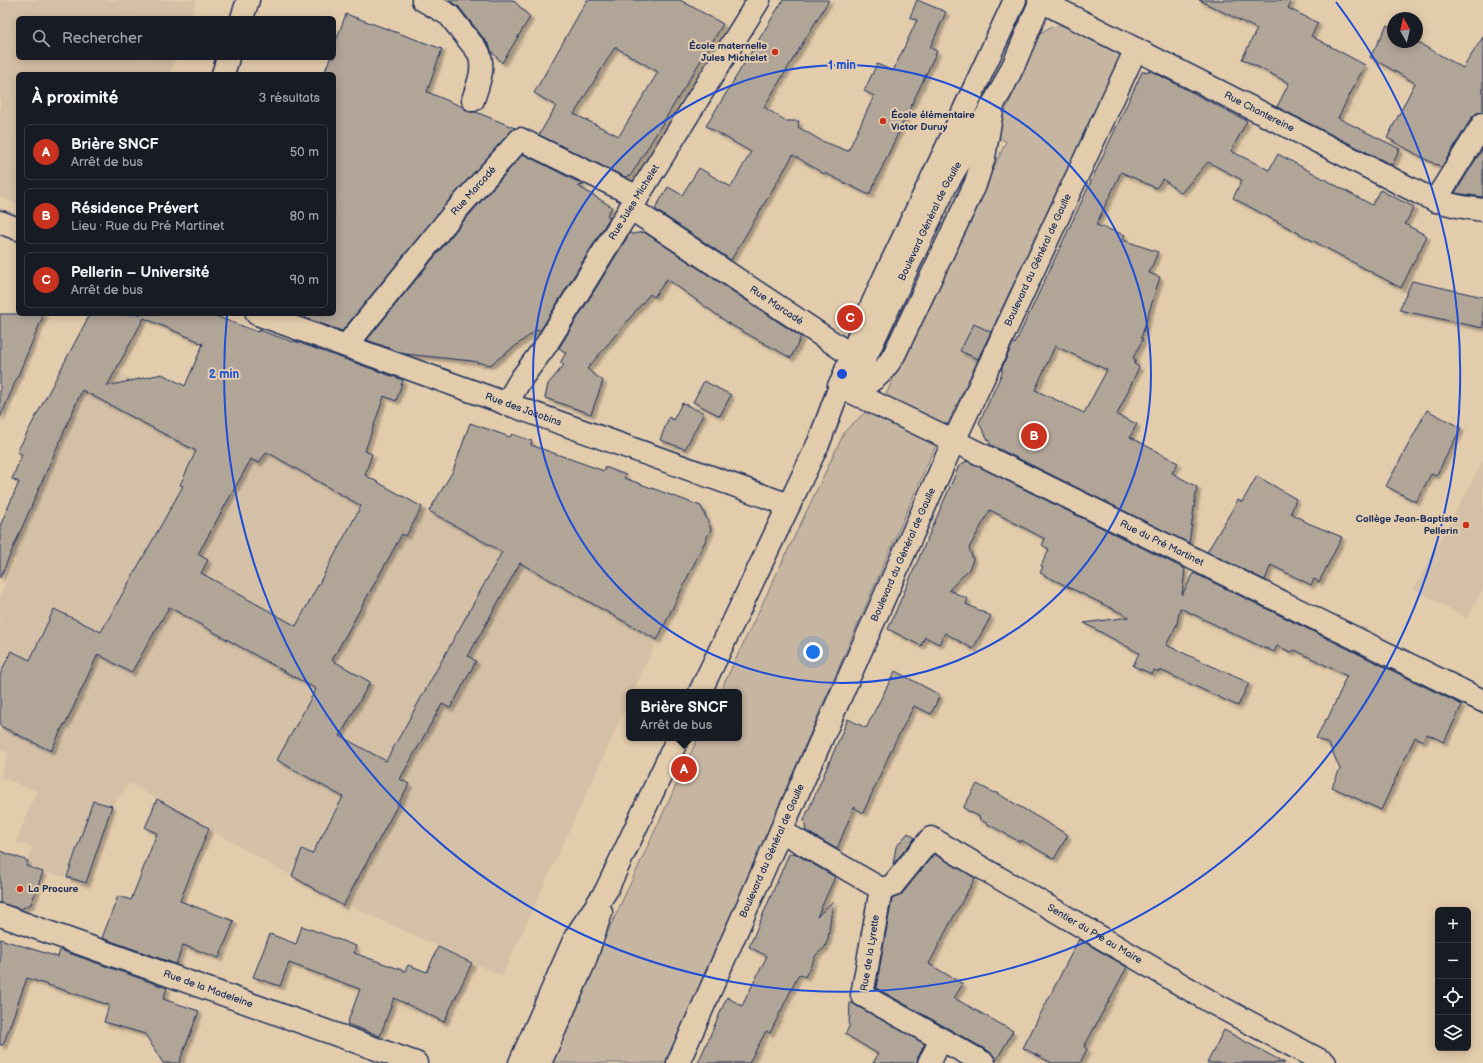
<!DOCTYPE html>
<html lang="fr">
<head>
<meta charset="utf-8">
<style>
  :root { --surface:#171b24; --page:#20242c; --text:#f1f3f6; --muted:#9ea1a6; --line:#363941; --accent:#c8321e }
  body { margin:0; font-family:"Balsamiq Sans",sans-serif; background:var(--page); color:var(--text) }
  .controls { position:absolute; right:12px; bottom:12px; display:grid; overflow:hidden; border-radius:6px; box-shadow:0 2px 10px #0003 }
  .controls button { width:36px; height:36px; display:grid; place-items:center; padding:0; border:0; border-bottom:1px solid var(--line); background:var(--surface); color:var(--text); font:20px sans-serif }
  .compass { position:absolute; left:1387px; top:12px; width:36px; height:36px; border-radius:50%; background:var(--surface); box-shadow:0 2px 10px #0003; rotate:352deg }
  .you { position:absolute; left:813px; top:652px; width:14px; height:14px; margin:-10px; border:3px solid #fff; border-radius:50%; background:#1a73e8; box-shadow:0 0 0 6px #1a73e833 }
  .badge { display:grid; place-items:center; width:26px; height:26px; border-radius:50%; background:var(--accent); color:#fff; font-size:13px; font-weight:700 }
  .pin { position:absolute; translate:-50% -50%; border:2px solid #fff; box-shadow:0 1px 4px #0006 }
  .popup { position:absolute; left:626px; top:689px; width:116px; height:52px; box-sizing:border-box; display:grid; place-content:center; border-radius:6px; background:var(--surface); filter:drop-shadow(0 1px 3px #0005); font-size:13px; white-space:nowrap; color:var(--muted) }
  .popup b { font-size:15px; color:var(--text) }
  .popup::after { content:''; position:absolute; left:50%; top:100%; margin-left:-8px; border:8px solid transparent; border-top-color:var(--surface) }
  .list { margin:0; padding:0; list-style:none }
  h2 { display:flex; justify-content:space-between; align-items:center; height:52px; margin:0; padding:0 16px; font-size:17px }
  h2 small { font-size:13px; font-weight:400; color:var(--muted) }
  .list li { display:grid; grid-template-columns:26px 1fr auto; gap:12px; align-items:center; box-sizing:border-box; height:56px; margin:0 8px 8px; padding:0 8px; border:1px solid var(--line); border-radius:6px }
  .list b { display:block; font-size:15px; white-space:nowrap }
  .list p { margin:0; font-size:13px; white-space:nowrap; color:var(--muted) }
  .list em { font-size:13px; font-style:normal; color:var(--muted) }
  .icon { flex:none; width:22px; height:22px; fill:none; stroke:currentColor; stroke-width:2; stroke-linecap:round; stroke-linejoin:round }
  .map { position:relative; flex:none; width:1483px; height:1063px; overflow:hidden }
  .search { position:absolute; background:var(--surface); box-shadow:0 2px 10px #0003; left:16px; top:16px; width:320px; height:44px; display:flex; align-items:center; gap:10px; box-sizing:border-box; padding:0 14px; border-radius:6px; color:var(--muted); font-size:15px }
  .panel { position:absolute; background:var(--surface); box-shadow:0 2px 10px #0003; left:16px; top:72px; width:320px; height:244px; border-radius:6px }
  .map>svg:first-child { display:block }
  .built { fill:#d4c0a6 }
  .green { fill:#c6b5a0; stroke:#70727f }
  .building { fill:#b1a598; stroke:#1b2f5e; fill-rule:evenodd; filter:url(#shadow) }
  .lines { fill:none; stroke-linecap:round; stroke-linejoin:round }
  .minor-casing { stroke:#1b2f5e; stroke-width:25 }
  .major-casing { stroke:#1b2f5e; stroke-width:25 }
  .minor { stroke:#e3ccac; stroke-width:22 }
  .major { stroke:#e3ccac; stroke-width:22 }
  .ring { fill:none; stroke:#1d4ed8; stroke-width:2 }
  .poi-dot { fill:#c8321e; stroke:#e3ccac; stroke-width:1.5 }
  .labels { text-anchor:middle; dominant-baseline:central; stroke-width:4; stroke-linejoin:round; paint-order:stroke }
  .poi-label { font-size:10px; font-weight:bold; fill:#1b2f5e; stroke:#e3ccac; text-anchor:end }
  .street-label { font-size:10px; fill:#1b2f5e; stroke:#e3ccac }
  .centre { fill:#1d4ed8; stroke:#e3ccac; stroke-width:2 }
  .ring-label { font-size:12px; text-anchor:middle; font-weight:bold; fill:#1d4ed8; stroke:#e3ccac; stroke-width:4; stroke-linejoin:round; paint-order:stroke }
</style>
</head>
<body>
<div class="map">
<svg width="1483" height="1063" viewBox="0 0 1483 1063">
  <defs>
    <filter id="shadow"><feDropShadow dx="3.5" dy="3.5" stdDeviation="1" flood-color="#0004"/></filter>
  </defs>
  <rect width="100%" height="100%" fill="#e3ccac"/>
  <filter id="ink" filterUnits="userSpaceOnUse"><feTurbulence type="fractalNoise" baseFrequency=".025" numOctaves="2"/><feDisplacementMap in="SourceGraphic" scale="8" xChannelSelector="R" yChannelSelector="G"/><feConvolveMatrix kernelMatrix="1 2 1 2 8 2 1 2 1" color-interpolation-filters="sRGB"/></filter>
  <g filter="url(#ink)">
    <path class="built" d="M0,0H197L190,18H18V58H176L170,74H18V204L0,197Z
      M88,357L146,386L152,376L162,374L312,446L657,640L633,692H629V701L502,976L316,890L129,783L112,806L93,801L67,877L43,872L26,866L32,847L16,842L36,791L0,777L8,753L0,749V594H1L16,560L10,557L82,391Z
      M1483,461V589L1467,618L1414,589Z"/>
    <path class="green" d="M1068,25L1120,53V57L949,421L930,458L667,1063H547L698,738H739V692H720L845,431L887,392L1006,142L995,135L1039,34L1050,27Z"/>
    <path class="building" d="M448,0H513L530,17L502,63L492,52L489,45L459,7Z
      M587,0H680L723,24L631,175L625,177L539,135L556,106L534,93ZM615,47L658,72L619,136L574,114Z
      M783,0H829L764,107L786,121H799L798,127L822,141L848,151L874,96L864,91L877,64L893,71L917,20L910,17L917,0L946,12L930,48L937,51L869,195L825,173L824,174L793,155L731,260L656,210V207L668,187L682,195L699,168L731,187L751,152L706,126Z
      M1199,0H1292L1288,8L1318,23L1311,36L1365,65L1338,118L1400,149L1392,165L1277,107L1289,83L1242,59L1257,29Z
      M346,14L442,49L427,92L463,107L469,112H476L515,128L511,131L444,206L342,331L305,318L307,314H334V74H324L330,58H334V46Z
      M1387,25L1393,29V42H1417L1463,68L1483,37V112L1477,113L1472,117L1441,168L1437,164L1436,165L1387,138L1415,83L1370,57Z
      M1151,71L1247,121L1231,151L1269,170L1278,154L1372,205L1380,190L1414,207L1405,224L1427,236L1401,288L1233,198L1242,180L1208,162L1181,193L1163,179L1156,188L1121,172L1096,225L1125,235L1123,240L1158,252L1149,273L1160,277L1141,338L1143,339L1133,358L1136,360L1134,364L1139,367L1117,415L1137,424L1130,437L1178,463L1172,473L1197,487L1189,543L991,445L979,423L1003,371L1001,370L1013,343L1015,344L1142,72ZM1055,346L1107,370L1084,413L1035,390Z
      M1483,148V197L1455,193Z
      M523,154L584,185L578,186L612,207L607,215L610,217L540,331L538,329L490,365L472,361L405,354L367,340L463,222Z
      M644,232L801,337L791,358L731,325L667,279L654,297L650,294L587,369L603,381L591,414L545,398L548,384L564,365L560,363L566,353L559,348L630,233L632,234Z
      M1412,281L1483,297V328L1399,310Z
      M0,314H44L0,418Z
      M90,314H210L258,332L259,330L293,342L294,341L403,380L396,401L384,396L365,451L372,454L365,475L422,507L406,536L402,534L332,660L370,682L340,736L386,761L502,552L429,511L453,471L470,423L510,437L512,434L532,441L531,445L604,471L605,467L626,475L624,478L701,506L711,529L657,640L520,563L468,656L476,661L455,700L450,708L442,704L400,779L409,784L343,906L292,876L302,849L312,854L343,797L277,760L316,689L169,607L131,673L98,654L65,725L64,724L51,751L0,726V675L11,651L30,660L54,609L101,632L183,486L180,485L196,451L82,390L0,578V526L19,482L12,479L22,454L17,452ZM144,318L198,341V342L203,344L185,386L162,374L107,386ZM267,452L361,506L296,626L201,573L208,560L198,554L251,459L258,463Z
      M974,324L991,332L978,359L960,351Z
      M704,381L731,395L720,416L693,402Z
      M682,403L704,413L685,449L660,440L669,417L673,420Z
      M1427,410L1461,428L1436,476L1431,474L1416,502L1386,486Z
      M967,461L1185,569L1182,595L1194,573L1462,705L1444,742L1427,734L1423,741L1415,737L1381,810L1332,787L1340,769L1329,744L1316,738L1326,719L1327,720L1343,686L1342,685L1347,676L1295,650L1291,652L1277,646L1274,652L1266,648V649L1180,608L1177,624L1166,645L1249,683L1238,706L1160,670L1159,672L1154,670L1152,674L1133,666L1139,653L1084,623L1129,617L1040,573L1043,567L1041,566L1049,549L1042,545L1045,539L990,510L969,548L973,560L969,569L949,590L968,599L966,604L991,616L973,649L945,633L939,644L925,637L921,646L888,629L959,466Z
      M1257,476L1296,499L1291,513L1308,523L1342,537L1319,582L1314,579L1311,585L1271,565L1265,580L1207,552L1238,500L1242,502Z
      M895,671L940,695L931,714L914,706L895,742L863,813L854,807L837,849L806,831L804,820L848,719L866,728Z
      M977,784L994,793L995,792L1068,835L1054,859L1021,840L1020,842L979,819L980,817L963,808Z
      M157,799L209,828L180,901L234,921L219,958L183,945L176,964L102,938L118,896L131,900L157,833L145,828Z
      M93,801L112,806L86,883L67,877Z
      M908,833L915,838L893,864L896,847Z
      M0,851L28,861L26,866L43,872L31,904L21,909L0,903Z
      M794,853L835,877L817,917L833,901L828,938L825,947L816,955L805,977L799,974L770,1033L766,1031L749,1063H698L727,997L742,1006L767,956L749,947L789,854Z
      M934,854L975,878L948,927L929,964L963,984L954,998L1013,1031L996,1061L994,1056L990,1052L876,988L892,899L902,894Z
      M302,926L356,946L354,953L405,971L408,965L427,972L438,947L472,963L444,1022L394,998L380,1036L347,1024L360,989L289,963L280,986L253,977L270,934L296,944Z
      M0,939L58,957L60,950L167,988L163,999L199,1011L179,1063H163L145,1034L104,1022L109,1005L27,978L3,1045H0Z
      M1079,939L1127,967L1084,1047L1087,1049L1080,1063H1052L1023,1048Z
      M850,1002L925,1044L918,1057L917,1063H873L878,1054L845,1034L849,1027Z
      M1224,1030L1285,1063H1207Z"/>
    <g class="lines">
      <g class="minor-casing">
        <g id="minor">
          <path d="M423,0L449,15L479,53C485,69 478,84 473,100"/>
          <path id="s1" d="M1039,0L1423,195C1442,204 1462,207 1483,210"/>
          <path d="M242,18L248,0"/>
          <path d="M223,74L228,58"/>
          <path d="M1435,201L1483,124"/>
          <path id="s2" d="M630,208L863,363"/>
          <path d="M0,222L18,229"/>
          <path id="s3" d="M257,314L789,505"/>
          <path id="s4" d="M346,346L453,214L520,139L638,197"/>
          <path id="s5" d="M839,386L954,441L1483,701"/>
          <path d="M848,390C872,384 881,376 894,355L975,185L984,157L993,105"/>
          <path id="s6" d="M506,404L521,379L546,345L759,0"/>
          <path d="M781,831L881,889L862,995L984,1063"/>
          <path id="s7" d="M881,889L892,886L931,838L1211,1002L1325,1063"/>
          <path id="s8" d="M0,915L416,1063"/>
          <path id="s9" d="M678,1063L947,456L1136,49"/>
          <path d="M929,1063L941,1040"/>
        </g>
      </g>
      <g class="major-casing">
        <g id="major">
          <path id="s10" d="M858,373L945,187L1003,87L1015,62L1041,0"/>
          <path d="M700,692L819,442L863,325L884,278L946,149L1015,0"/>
          <path d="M520,1063L576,936L606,891L678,738"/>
          <path d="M540,1063L584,963L601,912"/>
        </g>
      </g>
      <use href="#minor" class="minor"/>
      <use href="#major" class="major"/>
    </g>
  </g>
  <g class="ring">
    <circle cx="842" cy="374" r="309"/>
    <path d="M1336 2A618 618 0 1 1 227 315"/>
  </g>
  <g class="poi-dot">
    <circle cx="775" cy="52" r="4"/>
    <circle cx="883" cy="121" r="4"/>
    <circle cx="1466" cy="525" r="4"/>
    <circle cx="20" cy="889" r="4"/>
  </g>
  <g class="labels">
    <g class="poi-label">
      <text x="767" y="46">École maternelle<tspan x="767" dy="12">Jules Michelet</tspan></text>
      <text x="891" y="115" text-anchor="start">École élémentaire<tspan x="891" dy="12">Victor Duruy</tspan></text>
      <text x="1458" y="519">Collège Jean-Baptiste<tspan x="1458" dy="12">Pellerin</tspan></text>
      <text x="28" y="889" text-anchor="start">La Procure</text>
    </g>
    <g class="street-label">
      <text stroke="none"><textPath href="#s1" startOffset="247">Rue Chantereine</textPath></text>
      <text stroke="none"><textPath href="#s4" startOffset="201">Rue Marcadé</textPath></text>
      <text stroke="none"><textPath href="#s6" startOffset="239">Rue Jules Michelet</textPath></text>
      <text stroke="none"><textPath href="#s10" startOffset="168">Boulevard Général de Gaulle</textPath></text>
      <text stroke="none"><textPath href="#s9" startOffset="880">Boulevard du Général de Gaulle</textPath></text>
      <text stroke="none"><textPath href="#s2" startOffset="176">Rue Marcadé</textPath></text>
      <text stroke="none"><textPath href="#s3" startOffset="283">Rue des Jacobins</textPath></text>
      <text stroke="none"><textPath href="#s5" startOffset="359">Rue du Pré Martinet</textPath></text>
      <text stroke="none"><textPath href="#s9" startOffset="556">Boulevard du Général de Gaulle</textPath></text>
      <text stroke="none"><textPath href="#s9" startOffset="232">Boulevard du Général de Gaulle</textPath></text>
      <text stroke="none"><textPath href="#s7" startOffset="263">Sentier du Pré au Maire</textPath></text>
      <text transform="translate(870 953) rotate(-81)">Rue de la Lyrette</text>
      <text stroke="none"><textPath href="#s8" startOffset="221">Rue de la Madeleine</textPath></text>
    </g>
  </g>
  <circle cx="842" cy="374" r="6" class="centre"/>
  <g class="ring-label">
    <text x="842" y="69">1 min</text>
    <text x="224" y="378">2 min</text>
  </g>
</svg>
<div class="controls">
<button>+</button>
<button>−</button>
<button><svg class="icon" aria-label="locate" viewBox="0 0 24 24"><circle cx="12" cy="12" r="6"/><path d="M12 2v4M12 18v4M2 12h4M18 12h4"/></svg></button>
<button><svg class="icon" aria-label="layers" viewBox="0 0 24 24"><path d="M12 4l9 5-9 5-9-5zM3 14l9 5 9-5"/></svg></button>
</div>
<svg class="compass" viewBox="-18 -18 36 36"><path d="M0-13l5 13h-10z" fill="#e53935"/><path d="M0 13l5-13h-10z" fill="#9ea1a6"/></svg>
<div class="you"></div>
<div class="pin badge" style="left:684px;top:769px">A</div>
<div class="popup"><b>Brière SNCF</b>Arrêt de bus</div>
<div class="pin badge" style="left:1034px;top:436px">B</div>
<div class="pin badge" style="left:850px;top:318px">C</div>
<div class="search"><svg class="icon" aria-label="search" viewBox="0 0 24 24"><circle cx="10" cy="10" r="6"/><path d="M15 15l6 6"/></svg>Rechercher</div>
<section class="panel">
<h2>À proximité<small>3 résultats</small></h2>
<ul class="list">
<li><span class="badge">A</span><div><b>Brière SNCF</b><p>Arrêt de bus</p></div><em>50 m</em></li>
<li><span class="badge">B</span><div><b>Résidence Prévert</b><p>Lieu · Rue du Pré Martinet</p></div><em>80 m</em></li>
<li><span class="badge">C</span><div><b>Pellerin – Université</b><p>Arrêt de bus</p></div><em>90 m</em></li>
</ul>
</section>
</div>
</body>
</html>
